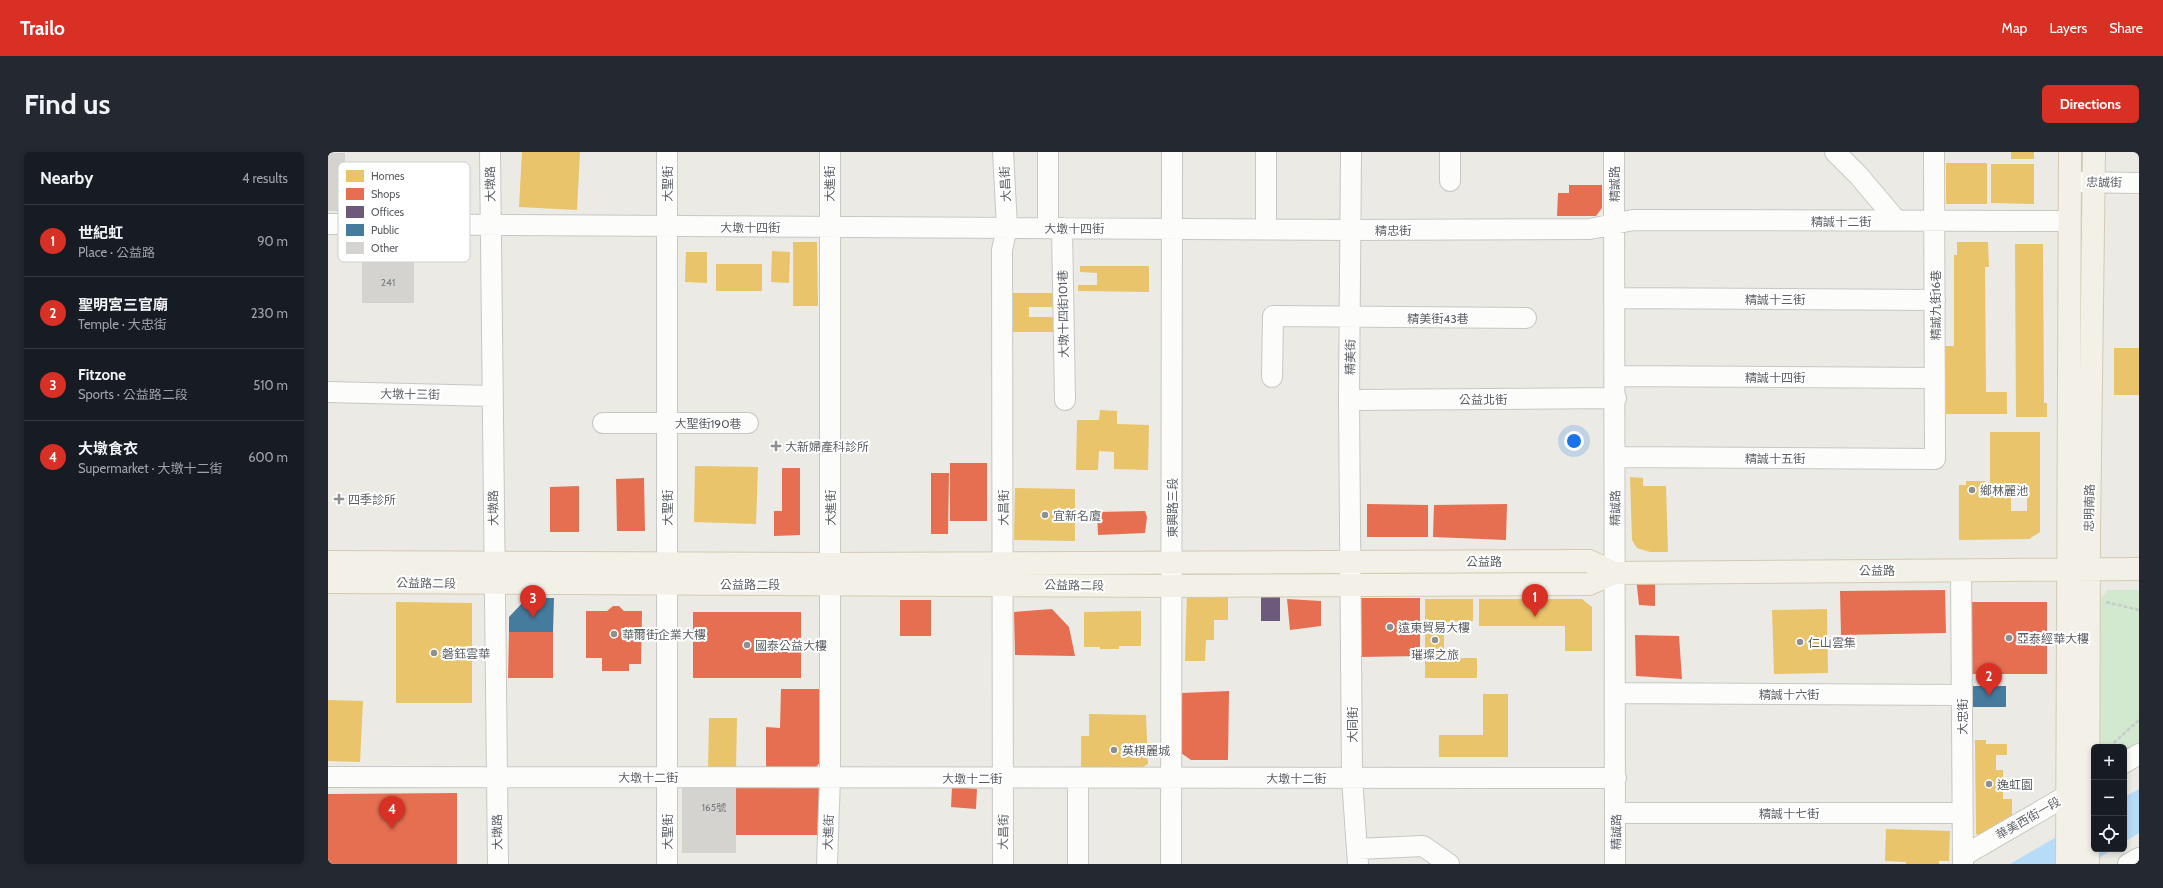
<!DOCTYPE html>
<html lang="en">
<head>
<meta charset="utf-8">
<style>
  :root { --surface:#171b24; --page:#242831; --text:#f1f3f6; --muted:#9ea1a6; --line:#363941; --accent:#d93025 }
  body { margin:0; font-family:Cabin,"Noto Sans TC",sans-serif; background:var(--page); color:var(--text) }
  .controls { position:absolute; right:12px; bottom:12px; display:grid; overflow:hidden; border-radius:6px; box-shadow:0 2px 6px #0003 }
  .controls button { width:36px; height:36px; display:grid; place-items:center; padding:0; border:0; border-bottom:1px solid var(--line); background:var(--surface); color:var(--text); font:20px sans-serif }
  .you { position:absolute; left:1246px; top:289px; width:14px; height:14px; margin:-10px; border:3px solid #fff; border-radius:50%; background:#1a73e8; box-shadow:0 0 0 6px #1a73e833 }
  .badge { display:grid; place-items:center; width:26px; height:26px; border-radius:50%; background:var(--accent); color:#fff; font-size:13px; font-weight:700 }
  .pin { position:absolute; translate:-50% -33px; filter:drop-shadow(0 1px 2px #0008) }
  .pin::after { content:''; position:absolute; top:21px; width:14px; height:12px; background:inherit; clip-path:polygon(0 0,100% 0,50% 100%) }
  .list { margin:0; padding:0; list-style:none }
  h2 { display:flex; justify-content:space-between; align-items:center; height:52px; margin:0; padding:0 16px; font-size:17px }
  h2 small { font-size:13px; font-weight:400; color:var(--muted) }
  .list li { display:grid; grid-template-columns:26px 1fr auto; gap:12px; align-items:center; box-sizing:border-box; height:72px; padding:0 16px; border-top:1px solid var(--line) }
  .list b { display:block; font-size:15px; white-space:nowrap }
  .list p { margin:0; font-size:13px; white-space:nowrap; color:var(--muted) }
  .list em { font-size:13px; font-style:normal; color:var(--muted) }
  .icon { flex:none; width:22px; height:22px; fill:none; stroke:currentColor; stroke-width:2; stroke-linecap:round; stroke-linejoin:round }
  .map { position:relative; flex:none; width:1811px; height:712px; overflow:hidden; border-radius:6px }
  header { display:flex; align-items:center; gap:24px; box-sizing:border-box; height:56px; padding:0 20px; background:var(--accent); color:#fff }
  header strong { font-size:19px }
  nav { display:flex; gap:22px; margin-inline-start:auto; font-size:14px }
  .intro { display:flex; align-items:center; justify-content:space-between; box-sizing:border-box; height:96px; padding:0 24px }
  h1 { margin:0; font-size:28px }
  .button { padding:10px 18px; border-radius:6px; background:var(--accent); color:#fff; font-size:14px; font-weight:700 }
  main { display:flex; gap:24px; padding:0 24px }
  aside { flex:1; background:var(--surface); border-radius:6px; box-shadow:0 2px 6px #0003 }
  .map>svg:first-child { display:block }
  .green { fill:#d2e8cf }
  .water { fill:#b6dcf7 }
  .homes { fill:#e9c46a }
  .shops { fill:#e76f51 }
  .offices { fill:#6d597a }
  .public { fill:#457b9d }
  .building { fill:#d4d3d0 }
  .lines { fill:none; stroke-linecap:round; stroke-linejoin:round }
  .minor-casing { stroke:#c7c7c5; stroke-width:22 }
  .major-casing { stroke:#d3cbb2; stroke-width:24 }
  .path { stroke:#c7ccc9; stroke-width:2.5; stroke-dasharray:4 2; stroke-linecap:butt }
  .minor { stroke:#fcfcfb; stroke-width:20 }
  .major { stroke:#f2f0e7; stroke-width:22 }
  .poi-dot { fill:#8d8f90; stroke:#fff; stroke-width:1.5 }
  .labels { text-anchor:middle; dominant-baseline:central; stroke-width:4; stroke-linejoin:round; paint-order:stroke }
  .number-label { font-size:10px; fill:#797c7f }
  .street-label { font-size:12px; fill:#5a5e63; stroke:#fff }
  .poi-label { font-size:12px; fill:#5a5e63; stroke:#fff; text-anchor:start }
  .key { fill:#fff; stroke:#cecfd0; stroke-width:1 }
  .key-label { font-size:11px; fill:#5a5e63 }
</style>
</head>
<body>
<header>
<strong>Trailo</strong>
<nav><a>Map</a><a>Layers</a><a>Share</a></nav>
</header>
<div class="intro"><h1>Find us</h1><a class="button">Directions</a></div>
<main>
<aside>
<h2>Nearby<small>4 results</small></h2>
<ul class="list">
<li><span class="badge">1</span><div><b>世紀虹</b><p>Place · 公益路</p></div><em>90 m</em></li>
<li><span class="badge">2</span><div><b>聖明宮三官廟</b><p>Temple · 大忠街</p></div><em>230 m</em></li>
<li><span class="badge">3</span><div><b>Fitzone</b><p>Sports · 公益路二段</p></div><em>510 m</em></li>
<li><span class="badge">4</span><div><b>大墩食衣</b><p>Supermarket · 大墩十二街</p></div><em>600 m</em></li>
</ul>
</aside>
<div class="map">
<svg width="1811" height="712" viewBox="0 0 1811 712">
  <rect width="100%" height="100%" fill="#ebeae5"/>
  <path class="green" d="M1780,438H1811V591L1796,600V595H1772V447Z"/>
  <path class="water" d="M1811,637V681L1796,690V645Z
    M1766,663V697H1785L1762,712H1682Z"/>
  <path class="homes" d="M194,0H252L249,58L191,55Z
    M1683,0H1706V7H1683Z
    M1618,11H1659V52H1618Z
    M1663,12H1706V52L1663,51Z
    M465,90H489L490,154H465Z
    M1629,90H1660L1661,115H1657L1658,240H1679V262H1618L1617,194H1626V103H1629Z
    M1687,92H1715L1716,251H1719V265H1688Z
    M444,99L462,100L461,131L443,130Z
    M358,100H379V131L357,130Z
    M388,112H434V139H388Z
    M752,114H821V140L750,139V133H769V121L752,120Z
    M680,141H734V155H701V165H730V180H680Z
    M1786,196H1811V243H1786Z
    M772,258L789,259V272L821,273L820,318L786,317V300L771,299L770,318H748L749,268H771Z
    M1662,280H1712V380L1701,387L1631,388V333H1638V329H1657V344H1683V359H1699V343H1688V333H1662Z
    M367,314L430,315L428,372L366,370Z
    M1302,325L1315,326V334H1338L1340,400H1322L1309,396L1304,388Z
    M687,336L747,337V389L686,388Z
    M859,439H900V468H886V488H878L877,509H857Z
    M1097,447H1145V469L1116,470V506H1149V526H1097Z
    M1151,447H1254L1264,455V499H1237V474H1151Z
    M68,450L144,451V551H68Z
    M1499,457L1500,521L1446,522L1444,458Z
    M813,459V494H791V497H772V495H756V460Z
    M1155,542H1180V605H1111V583H1155Z
    M0,548L35,549L32,610L0,609Z
    M761,562L818,563L820,612L810,618L753,616V584H761Z
    M381,566H409L408,618H380Z
    M1647,588H1658V592H1679V603H1668V618H1675V647H1684V668L1656,685L1648,682Z
    M1558,677L1622,679L1621,709H1611V712H1578V710L1557,709Z"/>
  <path class="shops" d="M1241,33H1274V56L1268,64H1229L1230,41H1241Z
    M622,311H659V369H622Z
    M454,316H472V383L446,384V359H454Z
    M603,321H621L620,382H603Z
    M316,326L317,379H289L288,327Z
    M251,334V380H222V335Z
    M1039,352L1100,353V385H1039Z
    M1179,352L1178,388L1105,385L1106,353Z
    M817,359L819,365L817,381L770,383L769,360Z
    M1308,425H1327V454L1311,453Z
    M1617,438L1618,481L1513,483L1512,439Z
    M1032,446H1092V504L1032,505Z
    M959,447L993,449V474L962,478Z
    M572,448H603V484H572Z
    M1643,450H1719V522H1643Z
    M285,454H291L296,459H314L313,512H301V519H274V506H258V459H279Z
    M724,457L741,475L747,504L687,503L686,460Z
    M365,460H473V526H365Z
    M181,480H225V526H180Z
    M1307,483L1351,484L1354,527L1308,524Z
    M453,537H494L493,609L485,619H438V575L452,576Z
    M901,539L900,608H863L853,601L854,541Z
    M493,634V683H408V635Z
    M624,635L649,637L648,657L623,655Z
    M129,641V712H0V642Z"/>
  <path class="offices" d="M952,439V469H933V440Z"/>
  <path class="public" d="M199,446H226L225,480H181V465Z
    M1645,534H1678V555H1645Z"/>
  <path class="building" d="M0,1H17L18,59H0Z
    M34,85H86V151H34Z
    M354,635H408V701H354Z"/>
  <g class="lines">
    <g class="minor-casing">
      <path id="minor" d="M162,0L170,712
        M1023,0L1021,248L1024,626L1030,712
        M1122,0V29
        M1286,0L1287,712
        M1507,0L1531,24L1569,69
        M1742,30L1811,31
        M0,72L1022,78L1262,77L1305,68L1742,69
        M720,76V0
        M734,76L737,248
        M938,77V0
        M1287,146L1607,148
        M1287,224L1607,226
        M944,225L945,164L1198,166
        M0,240L164,244
        M1021,248L1288,246
        M275,271H420
        M1288,305L1607,307L1606,0
        M1633,418L1635,712
        M1288,541L1634,543
        M1796,611L1811,602
        M0,625L1288,626
        M1288,661H1634
        M1029,697L1095,694L1121,712
        M1635,704L1752,636
        M339,712V0
        M499,712L502,626V0
        M675,712L674,98L679,75L675,0
        M750,712V626
        M843,712L844,0
        M1800,712L1811,706"/>
    </g>
    <g class="major-casing">
      <path id="major" d="M0,410L502,412L1261,409L1286,421L1811,417
        M0,430L844,434L1261,432L1286,421
        M1739,712L1742,0
        M1760,712L1761,380L1766,0"/>
    </g>
    <path class="path" d="M1778,450L1811,458
      M1781,595L1811,568"/>
    <use href="#minor" class="minor"/>
    <use href="#major" class="major"/>
  </g>
  <g class="poi-dot">
    <path d="M446 288h4v4h4v4h-4v4h-4v-4h-4v-4h4z"/>
    <circle cx="1644" cy="338" r="4"/>
    <path d="M9 341h4v4h4v4h-4v4h-4v-4h-4v-4h4z"/>
    <circle cx="717" cy="363" r="4"/>
    <circle cx="1062" cy="475" r="4"/>
    <circle cx="286" cy="482" r="4"/>
    <circle cx="1681" cy="486" r="4"/>
    <circle cx="1107" cy="488" r="4"/>
    <circle cx="1472" cy="490" r="4"/>
    <circle cx="419" cy="493" r="4"/>
    <circle cx="106" cy="501" r="4"/>
    <circle cx="786" cy="598" r="4"/>
    <circle cx="1661" cy="632" r="4"/>
  </g>
  <g class="labels">
    <g class="number-label">
      <text x="60" y="130">241</text>
      <text x="386" y="655">165號</text>
    </g>
    <g class="street-label">
      <text transform="translate(1776 30) rotate(1)">忠誠街</text>
      <text transform="translate(162 32) rotate(-91)">大墩路</text>
      <text transform="translate(339 32) rotate(-90)">大聖街</text>
      <text transform="translate(501 32) rotate(-90)">大進街</text>
      <text transform="translate(677 32) rotate(-93)">大昌街</text>
      <text transform="translate(1286 32) rotate(-90)">精誠路</text>
      <text x="1513" y="69">精誠十二街</text>
      <text x="422" y="75">大墩十四街</text>
      <text x="746" y="76">大墩十四街</text>
      <text x="1065" y="78">精忠街</text>
      <text x="1447" y="147">精誠十三街</text>
      <text transform="translate(1607 153) rotate(-90)">精誠九街16巷</text>
      <text transform="translate(735 162) rotate(-91)">大墩十四街101巷</text>
      <text x="1110" y="166">精美街43巷</text>
      <text transform="translate(1022 205) rotate(-89)">精美街</text>
      <text x="1447" y="225">精誠十四街</text>
      <text transform="translate(82 242) rotate(1)">大墩十三街</text>
      <text x="1155" y="247">公益北街</text>
      <text x="380" y="271">大聖街190巷</text>
      <text x="1447" y="306">精誠十五街</text>
      <text transform="translate(165 356) rotate(-91)">大墩路</text>
      <text transform="translate(339 356) rotate(-90)">大聖街</text>
      <text transform="translate(502 356) rotate(-90)">大進街</text>
      <text transform="translate(675 356) rotate(-90)">大昌街</text>
      <text transform="translate(844 356) rotate(-90)">東興路三段</text>
      <text transform="translate(1287 356) rotate(-89)">精誠路</text>
      <text transform="translate(1761 356) rotate(-89)">忠明南路</text>
      <text x="1156" y="409">公益路</text>
      <text x="1549" y="418">公益路</text>
      <text transform="translate(98 431) rotate(1)">公益路二段</text>
      <text x="422" y="432">公益路二段</text>
      <text transform="translate(746 433) rotate(1)">公益路二段</text>
      <text x="1461" y="542">精誠十六街</text>
      <text transform="translate(1634 565) rotate(-90)">大忠街</text>
      <text transform="translate(1024 573) rotate(-90)">大同街</text>
      <text x="320" y="625">大墩十二街</text>
      <text x="644" y="626">大墩十二街</text>
      <text x="968" y="626">大墩十二街</text>
      <text x="1461" y="661">精誠十七街</text>
      <text transform="translate(1700 666) rotate(-30)">華美西街一段</text>
      <text transform="translate(169 680) rotate(-91)">大墩路</text>
      <text transform="translate(339 680) rotate(-90)">大聖街</text>
      <text transform="translate(500 680) rotate(-88)">大進街</text>
      <text transform="translate(675 680) rotate(-89)">大昌街</text>
      <text transform="translate(1288 680) rotate(-89)">精誠路</text>
    </g>
    <g class="poi-label">
      <text x="457" y="294">大新婦產科診所</text>
      <text x="1652" y="338">鄉林麗池</text>
      <text x="20" y="347">四季診所</text>
      <text x="725" y="363">宜新名廈</text>
      <text x="1070" y="475">遠東貿易大樓</text>
      <text x="294" y="482">華爾街企業大樓</text>
      <text x="1689" y="486">亞泰經華大樓</text>
      <text x="1480" y="490">仁山雲集</text>
      <text x="427" y="493">國泰公益大樓</text>
      <text x="114" y="501">磐鈺雲華</text>
      <text x="1107" y="502" text-anchor="middle">璀璨之旅</text>
      <text x="794" y="598">英棋麗城</text>
      <text x="1669" y="632">逸虹園</text>
    </g>
  </g>
  <rect x="10" y="10" width="132" height="100" rx="6" class="key"/>
  <rect x="18" y="18" width="18" height="12" fill="#e9c46a"/>
  <rect x="18" y="36" width="18" height="12" fill="#e76f51"/>
  <rect x="18" y="54" width="18" height="12" fill="#6d597a"/>
  <rect x="18" y="72" width="18" height="12" fill="#457b9d"/>
  <rect x="18" y="90" width="18" height="12" fill="#d4d3d0"/>
  <g class="key-label">
    <text x="43" y="28">Homes</text>
    <text x="43" y="46">Shops</text>
    <text x="43" y="64">Offices</text>
    <text x="43" y="82">Public</text>
    <text x="43" y="100">Other</text>
  </g>
</svg>
<div class="controls">
<button>+</button>
<button>−</button>
<button><svg class="icon" aria-label="locate" viewBox="0 0 24 24"><circle cx="12" cy="12" r="6"/><path d="M12 2v4M12 18v4M2 12h4M18 12h4"/></svg></button>
</div>
<div class="you"></div>
<div class="pin badge" style="left:1207px;top:465px">1</div>
<div class="pin badge" style="left:1661px;top:544px">2</div>
<div class="pin badge" style="left:205px;top:466px">3</div>
<div class="pin badge" style="left:64px;top:677px">4</div>
</div>
</main>
</body>
</html>
